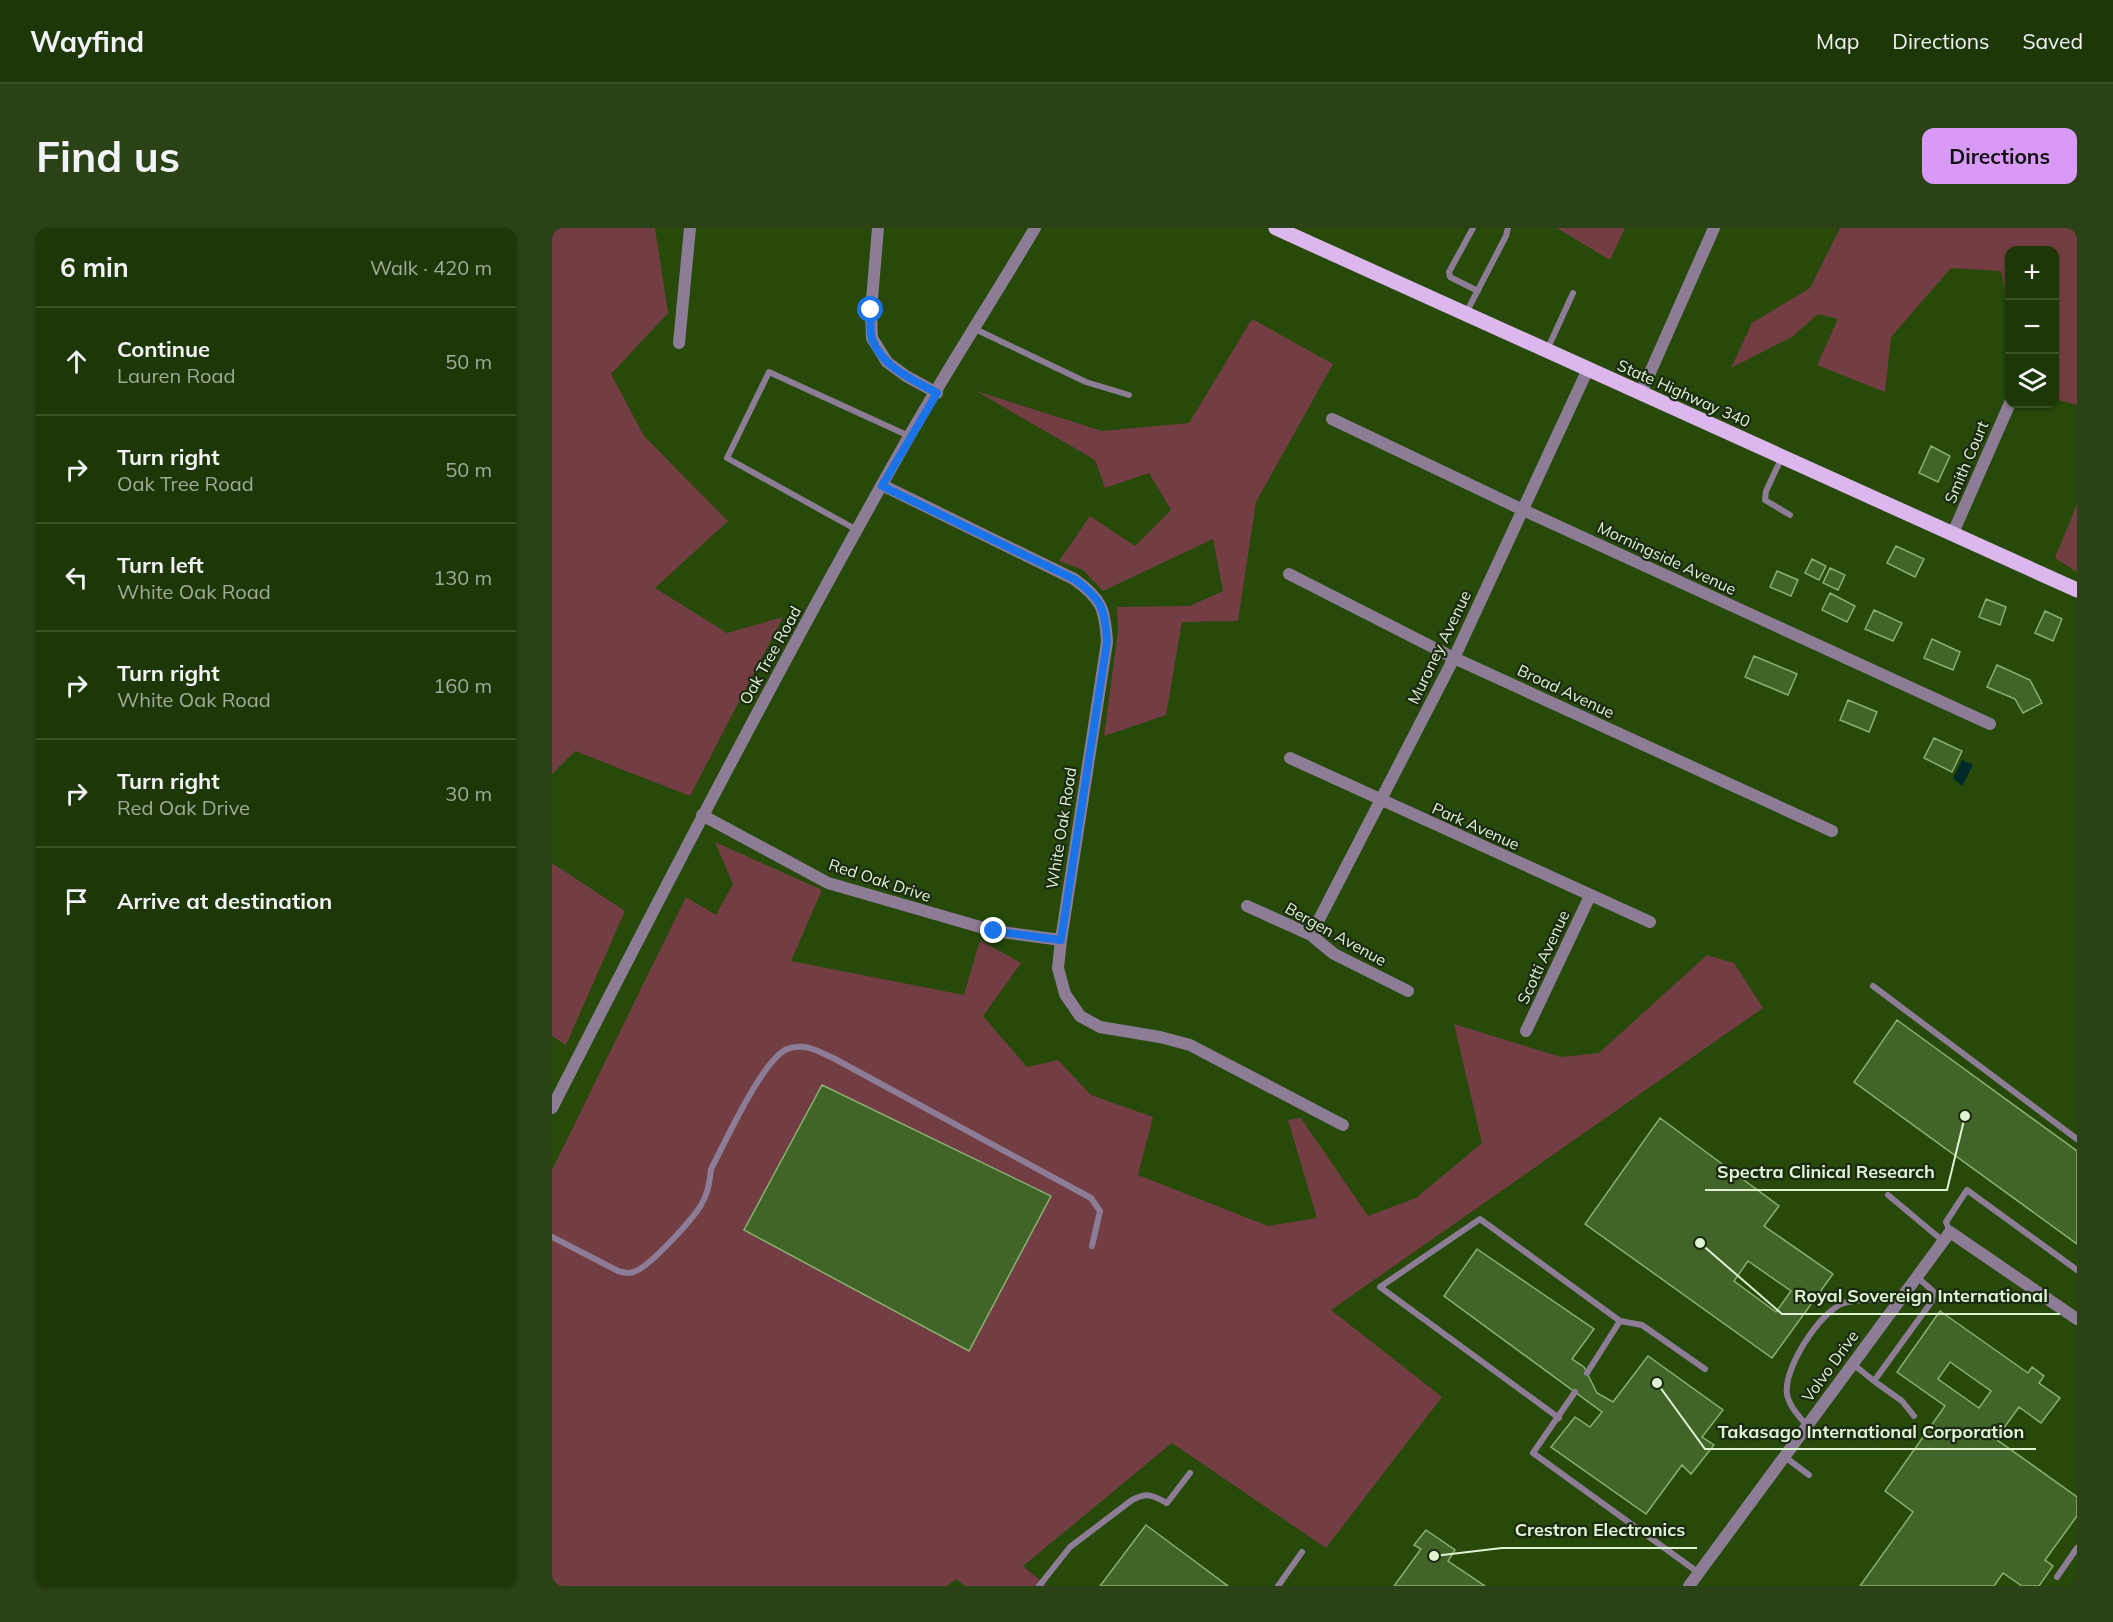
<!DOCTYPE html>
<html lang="en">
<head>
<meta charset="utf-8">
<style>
  :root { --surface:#1d3707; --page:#2a4215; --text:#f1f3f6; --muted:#a0ac9b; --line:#3b5128; --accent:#d99af7 }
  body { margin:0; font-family:Mulish,sans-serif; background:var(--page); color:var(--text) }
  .controls { position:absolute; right:18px; top:18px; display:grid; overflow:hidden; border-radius:12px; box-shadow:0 2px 4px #0004 }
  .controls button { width:54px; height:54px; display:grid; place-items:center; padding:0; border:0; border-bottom:2px solid var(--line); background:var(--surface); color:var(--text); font:30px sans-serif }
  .stop { position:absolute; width:18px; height:18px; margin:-14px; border:4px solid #1a73e8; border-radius:50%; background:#fff }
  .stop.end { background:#1a73e8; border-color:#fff; box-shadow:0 2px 6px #0008 }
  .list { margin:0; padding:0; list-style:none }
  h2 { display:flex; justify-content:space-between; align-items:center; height:78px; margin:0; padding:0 24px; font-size:26px }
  h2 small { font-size:20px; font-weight:400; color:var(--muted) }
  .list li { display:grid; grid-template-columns:39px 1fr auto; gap:18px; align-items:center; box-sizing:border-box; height:108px; padding:0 24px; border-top:2px solid var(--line) }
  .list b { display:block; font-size:22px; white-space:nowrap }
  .list p { margin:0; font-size:20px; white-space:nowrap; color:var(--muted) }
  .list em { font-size:20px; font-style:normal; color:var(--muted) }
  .icon { flex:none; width:33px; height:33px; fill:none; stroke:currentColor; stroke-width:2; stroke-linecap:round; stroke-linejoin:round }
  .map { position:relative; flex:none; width:1525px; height:1358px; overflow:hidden; border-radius:12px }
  header { display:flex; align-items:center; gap:36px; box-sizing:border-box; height:84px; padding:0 30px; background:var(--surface); border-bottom:2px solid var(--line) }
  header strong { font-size:28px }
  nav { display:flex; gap:33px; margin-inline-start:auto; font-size:21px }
  .intro { display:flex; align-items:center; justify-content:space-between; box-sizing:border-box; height:144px; padding:0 36px }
  h1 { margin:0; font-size:42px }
  .button { padding:15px 27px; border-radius:12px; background:var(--accent); color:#111; font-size:21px; font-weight:700 }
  main { display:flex; gap:36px; padding:0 36px }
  aside { flex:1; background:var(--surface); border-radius:12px; box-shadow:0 2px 4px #0004 }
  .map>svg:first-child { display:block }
  .green { fill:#723e43 }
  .water { fill:#012a2a }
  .building { fill:#416528; stroke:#88b071; stroke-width:1.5; fill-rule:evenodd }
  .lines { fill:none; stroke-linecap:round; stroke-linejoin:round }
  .service { stroke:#8d7c96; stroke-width:6 }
  .minor { stroke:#8d7c96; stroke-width:12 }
  .tertiary { stroke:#8d7c96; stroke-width:12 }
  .primary { stroke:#dbb7ed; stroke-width:15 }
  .route { stroke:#1a73e8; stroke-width:8 }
  .labels { text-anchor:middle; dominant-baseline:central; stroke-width:4.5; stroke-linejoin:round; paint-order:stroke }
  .street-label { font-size:16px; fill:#dff4d3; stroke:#1b2a11 }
  .leader { fill:none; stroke:#dff4d3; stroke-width:2 }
  .callout-dot { fill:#dff4d3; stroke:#1b2a11; stroke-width:2 }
  .callout-label { font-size:18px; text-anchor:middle; font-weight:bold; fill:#dff4d3; stroke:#1b2a11; stroke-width:4.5; stroke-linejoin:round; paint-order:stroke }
</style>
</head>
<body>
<header>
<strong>Wayfind</strong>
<nav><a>Map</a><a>Directions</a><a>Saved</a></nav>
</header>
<div class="intro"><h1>Find us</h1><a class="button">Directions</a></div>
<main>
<aside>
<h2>6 min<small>Walk · 420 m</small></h2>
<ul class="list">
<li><svg class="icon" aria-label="ahead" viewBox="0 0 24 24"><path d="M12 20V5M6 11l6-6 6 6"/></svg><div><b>Continue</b><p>Lauren Road</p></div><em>50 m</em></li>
<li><svg class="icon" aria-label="right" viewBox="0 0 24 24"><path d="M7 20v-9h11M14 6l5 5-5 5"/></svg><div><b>Turn right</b><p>Oak Tree Road</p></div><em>50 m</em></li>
<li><svg class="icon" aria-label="left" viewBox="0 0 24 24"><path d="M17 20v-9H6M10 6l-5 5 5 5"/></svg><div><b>Turn left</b><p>White Oak Road</p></div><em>130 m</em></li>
<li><svg class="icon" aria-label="right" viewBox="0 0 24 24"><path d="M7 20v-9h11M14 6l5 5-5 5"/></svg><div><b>Turn right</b><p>White Oak Road</p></div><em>160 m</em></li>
<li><svg class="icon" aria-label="right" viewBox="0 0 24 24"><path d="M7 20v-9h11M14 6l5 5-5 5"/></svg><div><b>Turn right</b><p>Red Oak Drive</p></div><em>30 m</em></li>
<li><svg class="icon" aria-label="arrive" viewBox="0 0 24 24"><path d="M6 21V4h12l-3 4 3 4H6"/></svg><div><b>Arrive at destination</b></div></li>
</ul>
</aside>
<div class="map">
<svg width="1525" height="1358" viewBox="0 0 1525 1358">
  <rect width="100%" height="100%" fill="#274909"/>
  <path class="green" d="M0,0H103L116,85L59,146L92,208L176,293L103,360L175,405L231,389L138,568L23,523L0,546Z
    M1005,0H1073L1058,32Z
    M1288,0H1525V177L1503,171L1502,22H1458L1457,86L1449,43L1399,40L1339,109L1333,164L1265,137L1286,91L1266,86L1240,109L1179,140L1200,95L1258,60Z
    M700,91L781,136L704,274L686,393L630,394L614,487L552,508L566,403L565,379L638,378L671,363L661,311L551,363L531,342L507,333L538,288L583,318L619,282L597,245L553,260L543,232L424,163L550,203L637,195Z
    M1525,276V344L1503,330Z
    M163,614L270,662L239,733L412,767L428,712L469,735L431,788L475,839L506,832L539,867L601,889L586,947L716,998L765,990L736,892L749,890L816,988L864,970L930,915L902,796L1009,829L1047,825L1155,727L1182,735L1211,780L779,1082L890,1169L774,1320L620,1215L471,1338L495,1358H413L404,1351L395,1358H0V942L134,669L164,687L181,656Z
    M0,635L73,683L14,817L0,808Z"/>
  <path class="water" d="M1410,532L1421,537L1410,558L1401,550Z"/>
  <path class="building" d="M1379,218L1398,228L1386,254L1367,245Z
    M1344,318L1372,331L1363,349L1335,335Z
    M1260,331L1274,338L1267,352L1253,345Z
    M1278,340L1293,347L1286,362L1271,355Z
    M1225,343L1246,352L1239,368L1218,359Z
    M1278,365L1303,378L1295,394L1270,382Z
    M1434,371L1454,379L1448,397L1427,389Z
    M1322,382L1350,395L1341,413L1313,401Z
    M1493,383L1510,391L1501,413L1483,405Z
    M1380,411L1408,424L1401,442L1372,430Z
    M1202,428L1245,446L1236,467L1193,449Z
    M1445,437L1478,452L1490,475L1471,485L1463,471L1435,459Z
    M1296,472L1325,484L1317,504L1288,492Z
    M1382,510L1410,523L1400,544L1372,530Z
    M1345,792L1525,923V1016L1302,854Z
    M270,857L499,968L417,1123L192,1002Z
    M1108,890L1227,978L1212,998L1281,1046L1220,1130L1033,996ZM1196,1033L1239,1063L1224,1084L1182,1053Z
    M925,1021L1042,1101L1020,1131L1032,1139L1045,1165L1061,1174L1096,1128L1171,1182L1150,1209L1162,1217L1139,1246L1130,1237L1094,1286L999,1219L1023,1189L1038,1199L1050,1184L892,1068Z
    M1388,1083L1476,1145L1480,1139L1492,1148L1487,1155L1508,1170L1489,1195L1467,1179L1444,1211L1525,1269V1288L1493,1332L1501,1338L1487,1358H1470L1451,1345L1442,1358H1308L1361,1284L1333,1263L1393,1178L1345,1144ZM1398,1134L1439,1163L1427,1180L1386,1151Z
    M594,1297L676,1358H548Z
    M874,1302L903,1322L896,1333L933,1358H842L869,1321L862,1317Z"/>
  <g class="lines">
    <path class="service" d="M921,0L897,44L898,49L926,63
      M914,85L954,8L956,0
      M423,101L534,154L577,167
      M995,122L1021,65
      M1230,229L1214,263L1213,272L1238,287
      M305,302L175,230L217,144L357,208
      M1321,758L1525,911
      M1336,967L1391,1013
      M1398,1004L1394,994L1415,962L1525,1042
      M0,1009L66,1043C73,1045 78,1046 84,1043C100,1036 140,992 149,977C156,966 158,954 159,941C173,915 210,832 235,821C253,814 268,824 283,831L539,970L548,983L540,1018
      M1301,1136L1322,1153L1380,1073L1381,1063L1365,1049
      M1035,1145L1068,1093
      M1322,1153L1350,1173L1362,1188
      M1023,1164L981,1225L1147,1345
      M1007,1190L828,1059L928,991L1068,1093L1090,1097L1153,1141
      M1255,1198C1247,1188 1237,1178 1235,1166C1231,1141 1268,1083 1292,1075C1310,1070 1330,1071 1348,1071
      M1233,1229L1257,1247
      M1505,1349L1525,1320
      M487,1358L518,1319L580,1272C596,1264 600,1267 615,1275L638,1245
      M726,1358L750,1324"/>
    <path class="minor" d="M326,0L319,83L320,110L335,134L354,148L385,165
      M127,115L138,0
      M1089,165L1162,0
      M780,191L971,282L1438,496
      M330,257L522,351C550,371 553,381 555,414L509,712L506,740L513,766L528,788L548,799L608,809L638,817L791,897
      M1401,305L1458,175
      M737,346L902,430L1280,603
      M738,530L1098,694
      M150,587L276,655L442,703L509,712
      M695,678L759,707L782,726L856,763
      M759,707L902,430L1036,141
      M974,803L1038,668
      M1137,1358L1398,1004L1525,1091"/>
    <path class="tertiary" d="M0,880C115,655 231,431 355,212C396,140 441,71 483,0"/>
    <path class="primary" d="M724,0L1525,362"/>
  </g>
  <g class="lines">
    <path class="route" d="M319,82C319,91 317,103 320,111C330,139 361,152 385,165L330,258L522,351C550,371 553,381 555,414L509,712L442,703"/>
  </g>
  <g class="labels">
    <g class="street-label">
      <text transform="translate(1132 165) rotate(24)">State Highway 340</text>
      <text transform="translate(1414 234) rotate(-67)">Smith Court</text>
      <text transform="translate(1115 330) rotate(25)">Morningside Avenue</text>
      <text transform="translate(887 419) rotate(-64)">Muroney Avenue</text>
      <text transform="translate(218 427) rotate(-61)">Oak Tree Road</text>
      <text transform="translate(1014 463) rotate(25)">Broad Avenue</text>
      <text transform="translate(924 598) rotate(24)">Park Avenue</text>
      <text transform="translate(509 600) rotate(-81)">White Oak Road</text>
      <text transform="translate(328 652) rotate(18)">Red Oak Drive</text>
      <text transform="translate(784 706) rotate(29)">Bergen Avenue</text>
      <text transform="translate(991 729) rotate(-65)">Scotti Avenue</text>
      <text transform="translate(1278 1138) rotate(-54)">Volvo Drive</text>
    </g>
  </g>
  <path class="leader" d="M1413 888L1395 962H1153M1148 1015L1230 1086H1508M1105 1155L1153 1221H1484M882 1328L950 1320H1145"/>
  <g class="callout-dot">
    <circle cx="1413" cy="888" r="6"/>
    <circle cx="1148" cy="1015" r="6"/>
    <circle cx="1105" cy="1155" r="6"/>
    <circle cx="882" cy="1328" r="6"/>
  </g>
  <g class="callout-label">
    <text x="1274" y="950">Spectra Clinical Research</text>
    <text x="1369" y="1074">Royal Sovereign International</text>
    <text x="1319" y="1210">Takasago International Corporation</text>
    <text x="1048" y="1308">Crestron Electronics</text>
  </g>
</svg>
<div class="controls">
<button>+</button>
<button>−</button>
<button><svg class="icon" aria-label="layers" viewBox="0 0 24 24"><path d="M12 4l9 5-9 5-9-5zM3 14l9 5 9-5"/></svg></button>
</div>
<div class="stop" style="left:319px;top:82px"></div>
<div class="stop end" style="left:442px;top:703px"></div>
</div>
</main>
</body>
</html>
